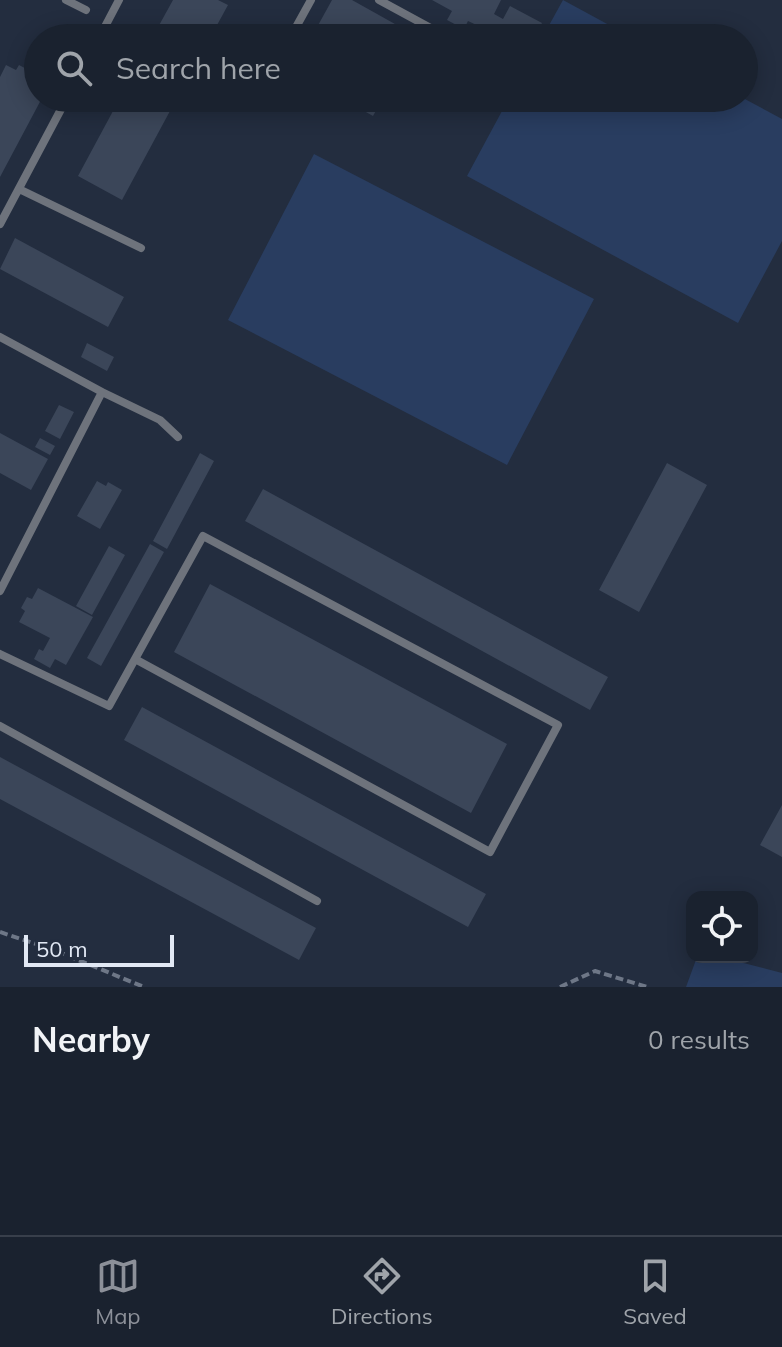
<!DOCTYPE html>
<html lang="en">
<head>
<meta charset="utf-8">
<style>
  :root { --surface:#1a222f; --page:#232a37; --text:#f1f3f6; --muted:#9fa4aa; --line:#383f4b; --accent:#8c9099 }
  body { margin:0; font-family:Mulish,sans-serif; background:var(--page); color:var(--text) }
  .controls { position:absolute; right:24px; bottom:24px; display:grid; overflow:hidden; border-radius:16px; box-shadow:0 4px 20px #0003 }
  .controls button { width:72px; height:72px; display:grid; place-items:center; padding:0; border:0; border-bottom:2px solid var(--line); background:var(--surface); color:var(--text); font:40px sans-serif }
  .scale { position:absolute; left:24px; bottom:20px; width:150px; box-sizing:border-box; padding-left:8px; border:4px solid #e1e8f4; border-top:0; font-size:22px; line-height:28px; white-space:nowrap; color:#e1e8f4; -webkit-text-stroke:6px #232d3f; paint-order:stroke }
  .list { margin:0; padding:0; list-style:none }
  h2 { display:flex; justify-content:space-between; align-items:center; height:104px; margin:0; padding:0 32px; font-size:34px }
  h2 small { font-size:26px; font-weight:400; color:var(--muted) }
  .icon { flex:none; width:44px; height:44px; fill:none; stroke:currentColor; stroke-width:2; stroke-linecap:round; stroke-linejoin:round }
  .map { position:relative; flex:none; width:782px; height:987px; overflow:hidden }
  .search { position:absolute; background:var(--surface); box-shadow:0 4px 20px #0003; left:24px; right:24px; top:24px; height:88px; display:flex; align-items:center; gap:20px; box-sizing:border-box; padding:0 28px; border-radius:44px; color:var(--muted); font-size:30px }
  .sheet { height:248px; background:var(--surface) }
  nav { display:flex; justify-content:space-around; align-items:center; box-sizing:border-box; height:112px; border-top:2px solid var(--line); background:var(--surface); font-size:22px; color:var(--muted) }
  nav a { display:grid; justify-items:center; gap:4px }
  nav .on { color:var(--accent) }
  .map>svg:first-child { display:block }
  .green { fill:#293d60 }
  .building { fill:#3b4659 }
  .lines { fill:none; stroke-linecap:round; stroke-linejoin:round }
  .path { stroke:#6e7787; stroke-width:4; stroke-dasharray:8 4; stroke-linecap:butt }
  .lane { stroke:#6e737c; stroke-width:8 }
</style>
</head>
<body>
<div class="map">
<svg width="782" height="987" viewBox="0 0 782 987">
  <rect width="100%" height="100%" fill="#232d3f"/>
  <path class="green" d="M563,0L633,38H542Z
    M509,98H743L782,119V241L738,323L467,176Z
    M314,154L594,299L507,465L228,320Z
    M697,957H720L782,973V987H686Z"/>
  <path class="building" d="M173,0H218L228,5L210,38H152Z
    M332,0H352L420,38H311Z
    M432,0H501L494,14L503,19L510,6L542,23L534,38H493L497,31L487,25L485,29L468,21L464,29L447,20L452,11Z
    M6,65L16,70L19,65L38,75V98H42L0,177V77Z
    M120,98H177L122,200L78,176Z
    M341,98H383L373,116Z
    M15,238L124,297L108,327L0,269Z
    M87,343L114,357L107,371L81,357Z
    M59,405L74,412L60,439L45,431Z
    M0,433L48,459L31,490L0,473Z
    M40,438L55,446L50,455L35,447Z
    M200,453L214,461L167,549L153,541Z
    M667,463L707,485L639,612L599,590Z
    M97,481L106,486L108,482L122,490L100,529L77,516Z
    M263,489L608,677L590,710L245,521Z
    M150,544L164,552L101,666L87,658Z
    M109,546L125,555L92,615L76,606Z
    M210,584L507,744L471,813L174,652Z
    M38,588L93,617L66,665L55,659L50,668L34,659L39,649L43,651L50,638L19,622L25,611L21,608L27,597L32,599Z
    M142,707L486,894L468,927L124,740Z
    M0,757L316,928L299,960L0,799Z
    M782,805V857L760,845Z"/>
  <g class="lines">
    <path class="path" d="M0,932L54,950L144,987
      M560,987L595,971L647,987"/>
    <path class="lane" d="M66,0L86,10
      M379,0L449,38
      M99,38L119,0
      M290,38L311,0
      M19,189L141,248
      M0,224L67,98
      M0,337L102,392L0,591
      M102,392L160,420L178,437
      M0,654L109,706L203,536L558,725L490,852L135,659
      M0,726L317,901"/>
  </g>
</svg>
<div class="controls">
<button><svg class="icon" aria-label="locate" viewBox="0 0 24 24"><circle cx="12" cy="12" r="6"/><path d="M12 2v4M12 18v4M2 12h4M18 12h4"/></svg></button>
</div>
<div class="scale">50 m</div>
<div class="search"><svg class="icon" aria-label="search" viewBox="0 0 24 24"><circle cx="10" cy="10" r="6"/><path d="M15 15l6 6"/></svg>Search here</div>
</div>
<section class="sheet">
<h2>Nearby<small>0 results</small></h2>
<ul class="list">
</ul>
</section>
<nav>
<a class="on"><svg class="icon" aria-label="map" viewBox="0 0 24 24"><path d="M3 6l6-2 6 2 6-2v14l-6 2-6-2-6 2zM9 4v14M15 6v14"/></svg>Map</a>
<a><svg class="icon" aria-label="directions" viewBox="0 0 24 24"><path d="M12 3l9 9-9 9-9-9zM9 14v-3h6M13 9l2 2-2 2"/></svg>Directions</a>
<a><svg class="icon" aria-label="saved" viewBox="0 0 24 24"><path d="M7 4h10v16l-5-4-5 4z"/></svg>Saved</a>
</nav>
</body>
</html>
